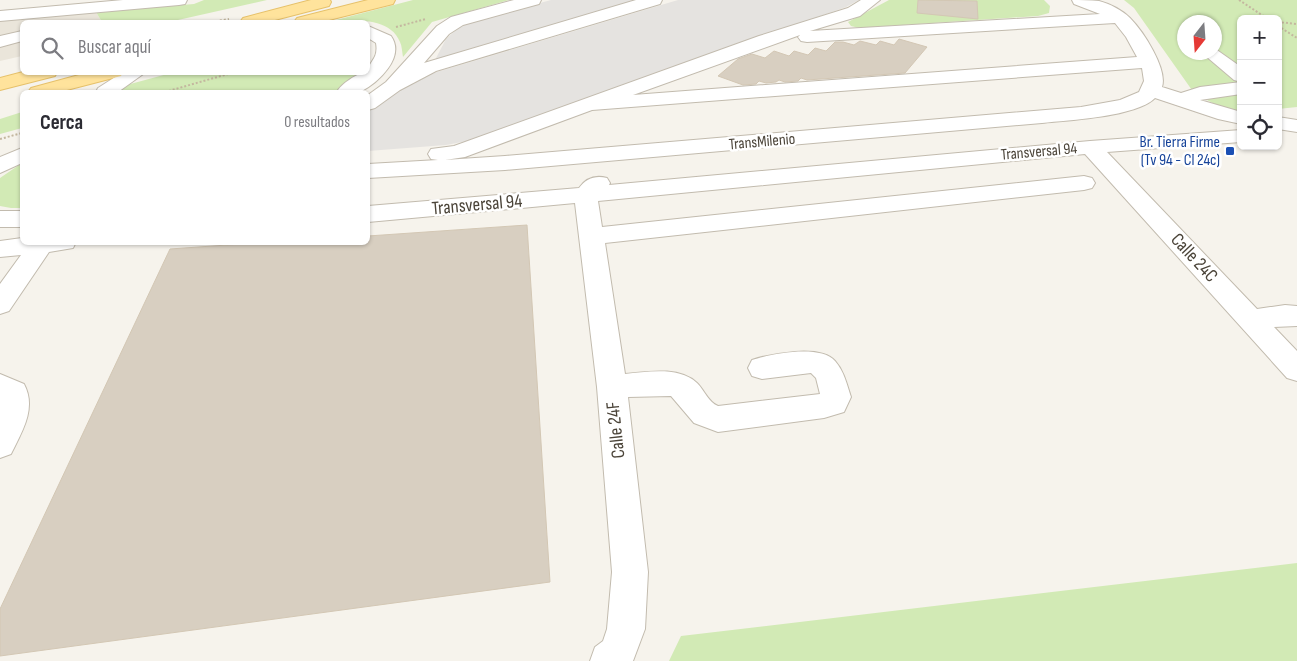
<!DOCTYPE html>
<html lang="es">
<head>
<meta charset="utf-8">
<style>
  :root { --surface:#fff; --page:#f7f7f7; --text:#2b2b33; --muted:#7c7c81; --line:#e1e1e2 }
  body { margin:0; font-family:"Sofia Sans Condensed",sans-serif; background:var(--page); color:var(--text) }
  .controls { position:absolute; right:15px; top:15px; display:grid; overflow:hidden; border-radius:8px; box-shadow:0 1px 4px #0004 }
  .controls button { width:45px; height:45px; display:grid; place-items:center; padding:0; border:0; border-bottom:1px solid var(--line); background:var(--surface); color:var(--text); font:25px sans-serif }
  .compass { position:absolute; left:1177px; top:15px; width:45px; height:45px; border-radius:50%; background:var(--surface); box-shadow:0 1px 4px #0004; rotate:197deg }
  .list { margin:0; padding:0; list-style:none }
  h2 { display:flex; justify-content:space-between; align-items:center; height:65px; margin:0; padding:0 20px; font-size:21px }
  h2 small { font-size:16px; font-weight:400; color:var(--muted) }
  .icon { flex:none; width:28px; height:28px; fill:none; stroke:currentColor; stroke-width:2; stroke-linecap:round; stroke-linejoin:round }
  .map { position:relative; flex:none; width:1297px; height:661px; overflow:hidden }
  .search { position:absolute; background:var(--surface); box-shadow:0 1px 4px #0004; left:20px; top:20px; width:350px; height:55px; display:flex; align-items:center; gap:12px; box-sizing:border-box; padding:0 18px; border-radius:8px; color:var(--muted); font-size:19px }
  .panel { position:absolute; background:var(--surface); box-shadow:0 1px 4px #0004; left:20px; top:90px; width:350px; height:155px; border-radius:8px }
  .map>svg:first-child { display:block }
  .residential { fill:#eae5da }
  .green { fill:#d2eab5; fill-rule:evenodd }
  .parking { fill:#e5e3e0 }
  .building { fill:#d8cfc1; stroke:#d3c7b4 }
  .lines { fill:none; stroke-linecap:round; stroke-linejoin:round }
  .minor-casing { stroke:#c2bbae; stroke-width:2 }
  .major-casing { stroke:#e6c16a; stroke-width:2 }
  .path { stroke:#c4b79f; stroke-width:2; stroke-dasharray:2 2; stroke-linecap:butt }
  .minor { fill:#fff; fill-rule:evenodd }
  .major { fill:#ffe39c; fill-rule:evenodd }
  .transit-dot { fill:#1a4fb4; stroke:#fff; stroke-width:2 }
  .labels { text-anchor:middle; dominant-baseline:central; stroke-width:5; stroke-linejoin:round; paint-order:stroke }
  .far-street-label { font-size:16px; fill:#4b4439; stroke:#fff }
  .far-transit-label { font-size:16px; fill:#164399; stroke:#fff; text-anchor:end }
  .street-label { font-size:19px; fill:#4b4439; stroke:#fff }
</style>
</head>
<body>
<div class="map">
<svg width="1297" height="661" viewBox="0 0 1297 661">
  <rect width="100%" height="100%" fill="#f6f3ec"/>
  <path class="residential" d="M96,12L102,22H22V56L0,61V20Z"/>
  <path class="green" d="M204,0H267L169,22H102L96,12L194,4Z
    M413,0H509L432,22L403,57C402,52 402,46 400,42C391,18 356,20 336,20Z
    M889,0H1044L1050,6L1049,13L1038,16L859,28L851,26L848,22Z
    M1124,0H1297V107L1278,109V19H1241V112L1220,107L1194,93L1134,8ZM1184,22H1214V52H1184Z
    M171,73H365L337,92H114L123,86Z
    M22,112V128L0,134V119Z
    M22,163V208H11L0,206V178Z
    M1297,563V661H669L681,636Z"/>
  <path class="parking" d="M551,0H643L435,60L446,39L457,29L471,22Z
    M678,0H859L846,7L467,141L446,145L368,151V112L400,89L427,75Z"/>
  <path class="building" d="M918,0L977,1L978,19L917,13Z
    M899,39L927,47L905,73L807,80L801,78L798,81L785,82L779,80L776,82L766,83L759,81L756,84L743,85L718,76L738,59L752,54L765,58L774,51L789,56L794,51L808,55L815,48L826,51L835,42H843L854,45L860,41L876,45L880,41L894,45Z
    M527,225L550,582L0,656V609L170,249L270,242H368V236Z"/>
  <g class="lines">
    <g class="minor-casing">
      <path id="minor" d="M123,0H187L185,4L179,5L0,21V11Z
        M514,0H541L539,4L463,25L449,34L424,63L636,0H662L660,4L436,71L400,90L375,108L368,110V95L386,82L437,26L451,17Z
        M861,0H880L860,16L810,31L1100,14L1074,4L1072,0C1080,0 1091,0 1099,1C1110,4 1122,10 1130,18C1143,31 1168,69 1162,87L1181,93L1200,87L1241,82V94L1200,100L1241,112V124L1218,119L1155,98C1136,117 1069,120 1042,123L505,170L368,178V164L438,160L431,159L428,154L431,149L454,146L759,36L848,8ZM1115,23L1126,37L1137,57L633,95L800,35L798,37L801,41L807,42ZM1142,68L1144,81L1139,92L1120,100L1081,107L505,156L445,160L465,157L592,110Z
        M368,26L391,36C406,57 378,83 360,92C354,94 343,92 337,92C340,85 358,72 368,72C368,61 379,60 376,43L368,38Z
        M22,31V41L0,47V36Z
        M1214,48L1241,67V82L1234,80L1201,52H1214Z
        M123,72H146L118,92H96L98,88Z
        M1278,117L1297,120V132L1278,129Z
        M1241,130V142L1107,152L1257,309L1285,305L1297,306V326L1274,327L1297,351V381L1287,378L1085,154L598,201L602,227L1084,176L1092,178L1095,183L1092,188L1084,190L605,243L625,374C647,372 679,366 697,383C705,391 708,402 718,406L820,394L816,378L811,373L762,379L752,376L748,368L752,360C771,354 820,344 835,361C844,371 847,385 851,397L844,412L824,418L718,432L694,423L671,396L628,397L648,572L645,629L633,661H590L595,647L603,641L607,629L612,572L597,387L575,203L368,222V206L579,188C586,178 596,175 607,178L610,183L609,185L1090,141Z
        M22,148V163L0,173V157Z
        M0,211H22V227H0Z
        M22,238V242H76L73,248L49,252L9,311L0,314V284L21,255L0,257V241Z
        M0,374L24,384C37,408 22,432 11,454L0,458Z"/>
    </g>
    <g class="major-casing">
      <path id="major" d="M311,0H330L331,2L329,6L267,22H240L243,18Z
        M368,0H395L393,4L321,22H294L297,18Z
        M23,72H57L55,76L0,90V78Z
        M90,72H123L121,76L59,92H28L31,88Z"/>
    </g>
    <path class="path" d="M1239,0L1268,19
      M212,22L229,19
      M1278,22L1297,24
      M1278,26L1297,38
      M396,27L426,19
      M165,92L235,72
      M0,139L22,133"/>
    <use href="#minor" class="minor"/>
    <use href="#major" class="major"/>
  </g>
  <rect class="transit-dot" x="1225" y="146" width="10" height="10" rx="2.5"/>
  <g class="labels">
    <g class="far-street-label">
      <text transform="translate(762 142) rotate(-5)">TransMilenio</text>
      <text transform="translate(1039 152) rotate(-5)">Transversal 94</text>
    </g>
    <g class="far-transit-label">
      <text x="1220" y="142">Br. Tierra Firme<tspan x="1220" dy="18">(Tv 94 - Cl 24c)</tspan></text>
    </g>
    <g class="street-label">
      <text transform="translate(477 205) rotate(-5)">Transversal 94</text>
      <text transform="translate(1194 258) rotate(47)">Calle 24C</text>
      <text transform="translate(616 430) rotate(-96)">Calle 24F</text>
    </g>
  </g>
</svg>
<div class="controls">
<button>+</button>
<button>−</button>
<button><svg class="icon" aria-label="locate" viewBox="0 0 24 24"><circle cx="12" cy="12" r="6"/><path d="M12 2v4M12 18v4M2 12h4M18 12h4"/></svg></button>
</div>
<svg class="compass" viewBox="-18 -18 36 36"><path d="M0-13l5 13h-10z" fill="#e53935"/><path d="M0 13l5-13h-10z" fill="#7c7c81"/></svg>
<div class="search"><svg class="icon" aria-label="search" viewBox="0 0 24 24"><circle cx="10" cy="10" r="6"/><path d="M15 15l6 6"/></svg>Buscar aquí</div>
<section class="panel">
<h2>Cerca<small>0 resultados</small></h2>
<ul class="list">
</ul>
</section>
</div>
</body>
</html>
